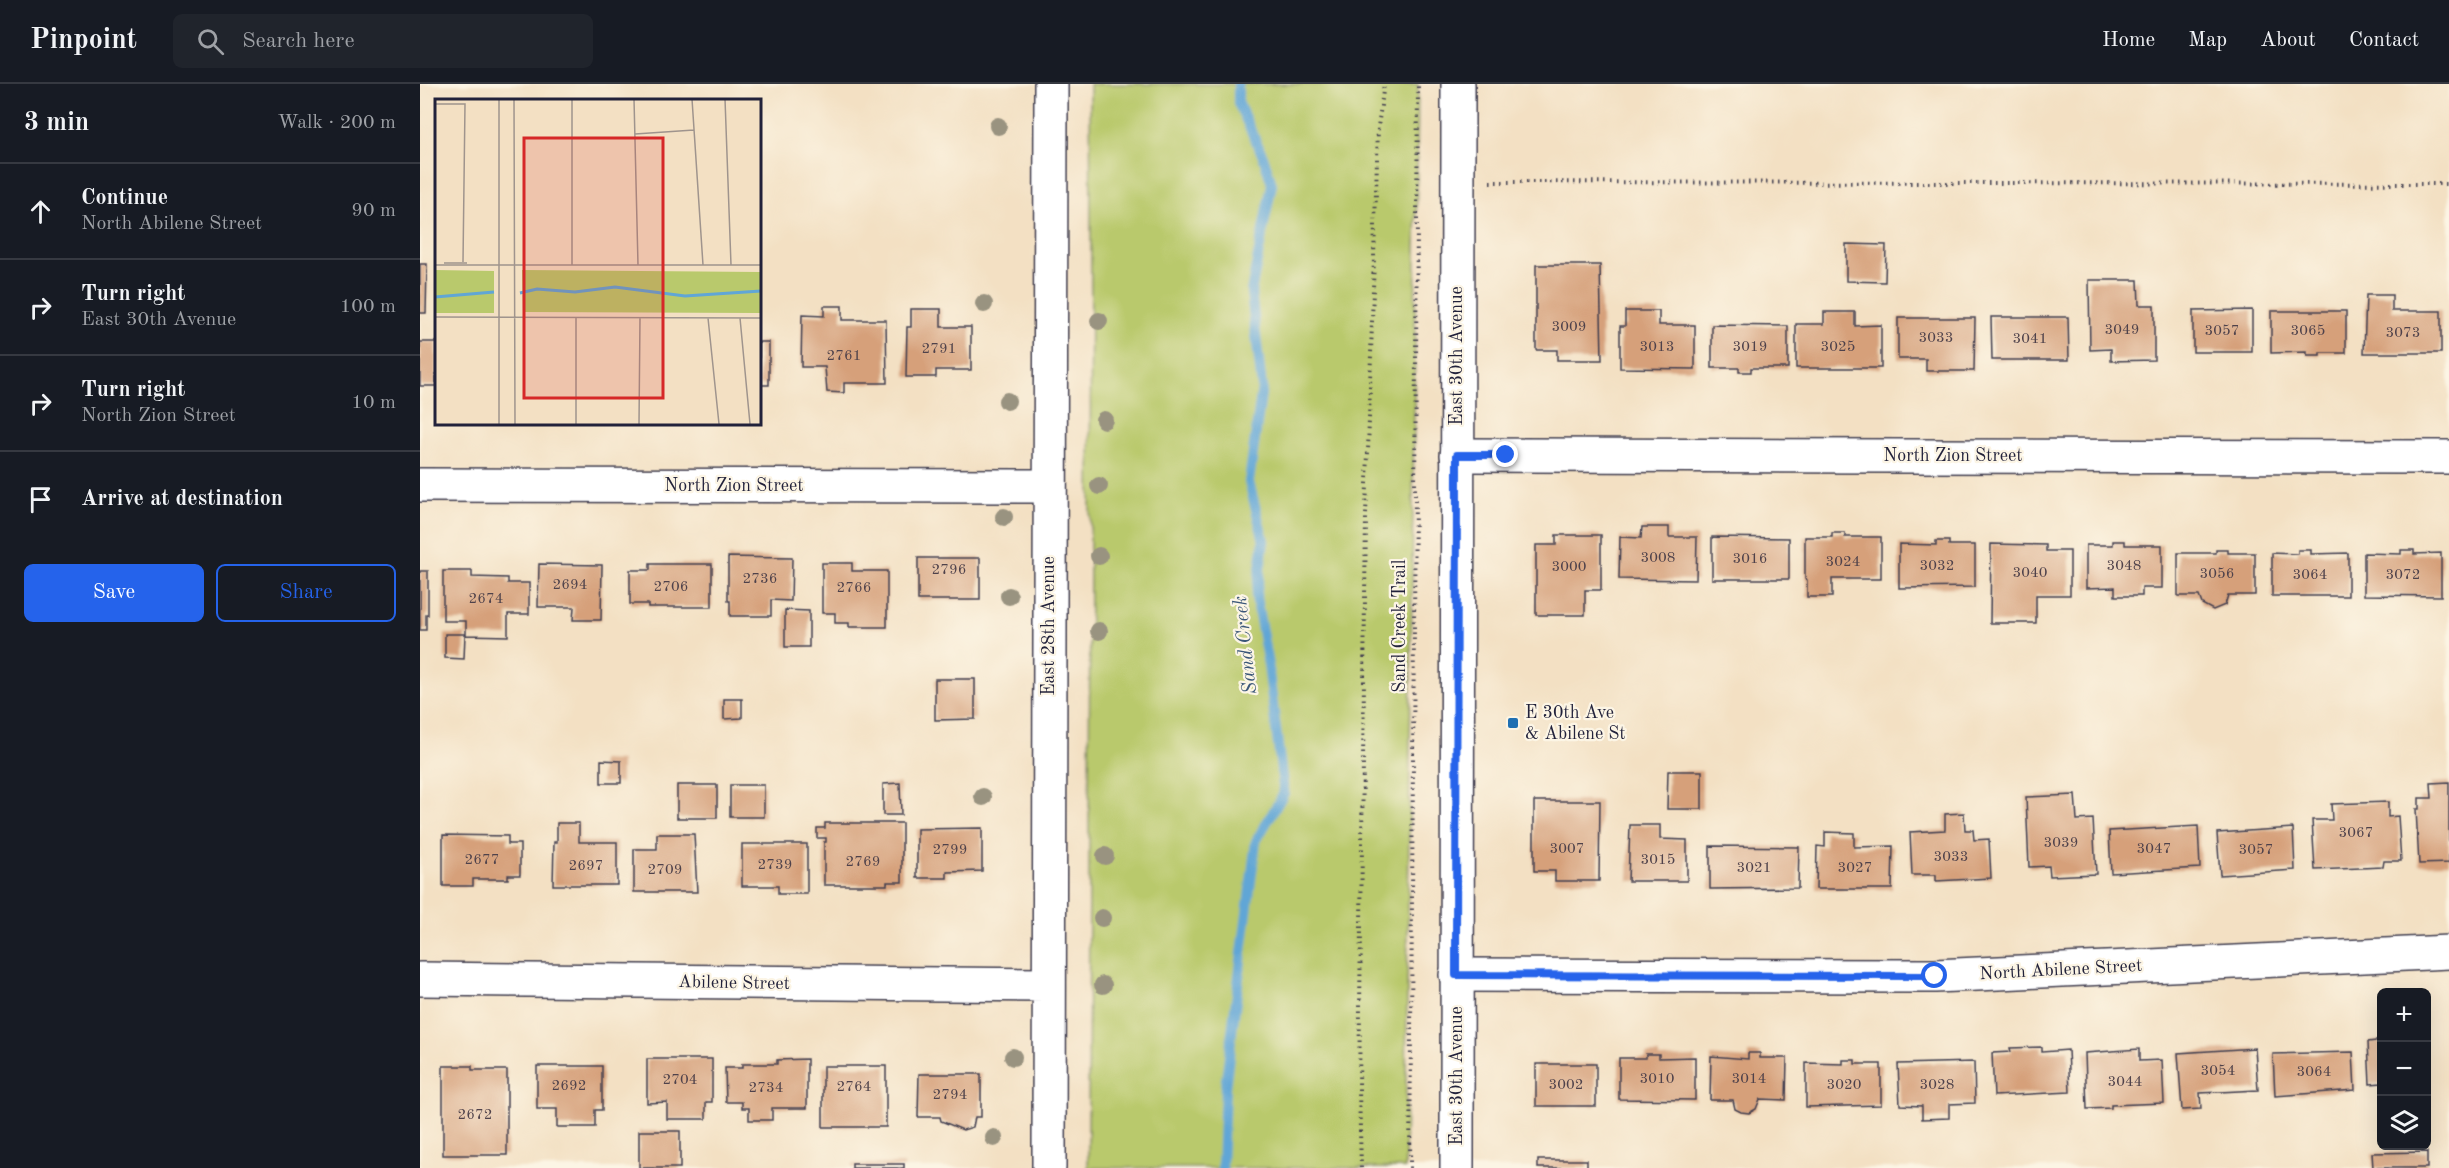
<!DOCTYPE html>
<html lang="en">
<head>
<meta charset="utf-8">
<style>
  :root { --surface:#171b24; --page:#20242c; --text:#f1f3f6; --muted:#9ea1a6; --line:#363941; --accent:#2563eb }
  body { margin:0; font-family:"Old Standard TT",serif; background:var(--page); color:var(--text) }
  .controls { position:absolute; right:18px; bottom:18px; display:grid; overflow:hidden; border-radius:9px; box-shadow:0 6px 24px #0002 }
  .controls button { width:54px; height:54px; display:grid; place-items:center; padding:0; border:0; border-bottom:2px solid var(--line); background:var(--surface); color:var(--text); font:30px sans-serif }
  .stop { position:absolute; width:18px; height:18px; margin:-14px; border:4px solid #2563eb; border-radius:50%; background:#fff }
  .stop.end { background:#2563eb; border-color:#fff; box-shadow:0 2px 6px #0008 }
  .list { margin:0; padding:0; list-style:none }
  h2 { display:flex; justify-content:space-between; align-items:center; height:78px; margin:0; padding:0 24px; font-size:26px }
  h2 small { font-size:20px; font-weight:400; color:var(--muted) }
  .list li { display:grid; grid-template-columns:39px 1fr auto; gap:18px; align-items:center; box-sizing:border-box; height:96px; padding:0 24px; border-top:2px solid var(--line) }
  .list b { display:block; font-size:22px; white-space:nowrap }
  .list p { margin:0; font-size:20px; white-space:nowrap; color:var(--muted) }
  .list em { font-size:20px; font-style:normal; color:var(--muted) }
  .actions { display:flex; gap:12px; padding:18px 24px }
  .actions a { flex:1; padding:14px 0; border:2px solid var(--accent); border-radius:9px; text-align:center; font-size:21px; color:var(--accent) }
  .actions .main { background:var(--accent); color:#fff }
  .icon { flex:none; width:33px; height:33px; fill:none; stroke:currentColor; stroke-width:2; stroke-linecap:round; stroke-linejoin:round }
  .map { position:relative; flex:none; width:2029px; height:1084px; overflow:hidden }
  header { display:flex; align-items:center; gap:36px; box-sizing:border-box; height:84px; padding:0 30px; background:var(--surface); border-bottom:2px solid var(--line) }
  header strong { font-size:28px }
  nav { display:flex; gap:33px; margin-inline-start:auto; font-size:21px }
  .search { width:420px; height:54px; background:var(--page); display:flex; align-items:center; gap:15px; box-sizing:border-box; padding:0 21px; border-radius:9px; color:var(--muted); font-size:22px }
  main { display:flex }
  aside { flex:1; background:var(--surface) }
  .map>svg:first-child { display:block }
  .green { fill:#b9c96c; stroke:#6e7654; stroke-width:1.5 }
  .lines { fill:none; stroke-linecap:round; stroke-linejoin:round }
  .stream { stroke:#60a6d6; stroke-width:10 }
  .building { fill:#d6a07a }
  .minor-casing { stroke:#413e4f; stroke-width:36 }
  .tertiary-casing { stroke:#413e4f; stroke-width:36 }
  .path { stroke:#413e4f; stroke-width:4; stroke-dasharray:1.5 4.5; stroke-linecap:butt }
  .minor { stroke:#fff; stroke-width:33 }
  .tertiary { stroke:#fff; stroke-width:33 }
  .tree { fill:#999380 }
  .route { stroke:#2563eb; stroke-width:8 }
  .poi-dot { fill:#1f6fb2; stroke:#fcf5e5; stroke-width:2 }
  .labels { text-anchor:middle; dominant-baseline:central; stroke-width:4.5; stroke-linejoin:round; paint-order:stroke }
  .number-label { font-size:15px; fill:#4f424b }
  .street-label { font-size:18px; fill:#22223b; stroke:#fcf5e5 }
  .poi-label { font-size:18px; fill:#22223b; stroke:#fcf5e5; text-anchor:start }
  .water-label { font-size:20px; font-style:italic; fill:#3b5779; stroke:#fcf5e5 }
  .inset-river { fill:none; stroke:#60a6d6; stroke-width:3 }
  .inset-road { fill:none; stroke:#9f948d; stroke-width:1.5 }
  .view { fill:#d62828; fill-opacity:0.15; stroke:#d62828; stroke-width:3 }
  .inset-edge { fill:none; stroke:#22223b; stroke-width:3 }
</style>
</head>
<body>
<header>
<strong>Pinpoint</strong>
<div class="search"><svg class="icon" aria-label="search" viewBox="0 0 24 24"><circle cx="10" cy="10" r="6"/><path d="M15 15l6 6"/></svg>Search here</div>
<nav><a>Home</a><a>Map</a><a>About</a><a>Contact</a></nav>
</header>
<main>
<aside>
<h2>3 min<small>Walk · 200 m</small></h2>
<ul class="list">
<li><svg class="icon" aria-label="ahead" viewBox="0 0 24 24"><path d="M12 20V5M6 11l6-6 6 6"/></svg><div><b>Continue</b><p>North Abilene Street</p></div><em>90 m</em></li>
<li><svg class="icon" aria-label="right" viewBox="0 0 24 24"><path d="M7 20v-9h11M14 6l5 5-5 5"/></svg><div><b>Turn right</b><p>East 30th Avenue</p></div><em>100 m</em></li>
<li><svg class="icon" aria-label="right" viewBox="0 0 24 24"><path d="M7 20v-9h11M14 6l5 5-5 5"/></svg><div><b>Turn right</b><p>North Zion Street</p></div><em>10 m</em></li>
<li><svg class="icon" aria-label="arrive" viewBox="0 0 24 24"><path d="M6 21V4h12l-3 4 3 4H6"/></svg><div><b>Arrive at destination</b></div></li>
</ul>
<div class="actions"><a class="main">Save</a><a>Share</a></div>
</aside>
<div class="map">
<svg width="2029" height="1084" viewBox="0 0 2029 1084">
  <rect width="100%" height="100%" fill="#fcf5e5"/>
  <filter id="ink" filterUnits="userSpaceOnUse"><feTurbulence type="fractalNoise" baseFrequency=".0167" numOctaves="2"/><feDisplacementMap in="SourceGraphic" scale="12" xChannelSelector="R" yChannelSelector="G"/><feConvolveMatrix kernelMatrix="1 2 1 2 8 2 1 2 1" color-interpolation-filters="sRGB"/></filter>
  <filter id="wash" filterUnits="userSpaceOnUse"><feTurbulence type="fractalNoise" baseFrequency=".008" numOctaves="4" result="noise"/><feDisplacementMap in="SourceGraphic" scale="24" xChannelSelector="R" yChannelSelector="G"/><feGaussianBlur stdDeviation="1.35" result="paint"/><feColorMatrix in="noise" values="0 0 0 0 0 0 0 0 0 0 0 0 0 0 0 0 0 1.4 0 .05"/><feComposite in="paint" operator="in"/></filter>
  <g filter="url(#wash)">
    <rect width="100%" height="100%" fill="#f3e0c3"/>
    <path class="green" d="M670,0H998L985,1084H668L671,141Z"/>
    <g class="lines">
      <path class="stream" d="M802,1084L805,1004L836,757L864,709L848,581L836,513L844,457L829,398L842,303L831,208L852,100L843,72L818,19V0"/>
    </g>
    <g id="blocks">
      <path class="building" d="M1426,160L1466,161L1465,198L1426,197Z
        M0,180H7L6,229H0Z
        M1116,181H1180L1182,276H1137V266H1116Z
        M1669,196H1718L1719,221H1734V276L1691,277V265L1670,266Z
        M1946,211H1972V227H2021V269H1944Z
        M404,222H422V236H466L467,299H424V309L407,308L405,283H381L382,231L404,232Z
        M491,225H521V243H551V286H516V293H486L487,243H491Z
        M1832,226V268H1773V227Z
        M1205,227H1239V241H1275V285L1200,284V242H1205Z
        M1851,227H1926V269H1900V272H1887V268L1851,269Z
        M1404,228H1435V242L1461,241V284H1376V240H1404Z
        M1571,233H1648L1649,276H1572Z
        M1478,234H1555L1554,287H1506V275H1478Z
        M1292,241L1368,242V284H1331V288H1319V284H1292Z
        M0,258H16V302H0Z
        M339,258H349V301H339Z
        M1222,443H1249V453H1277L1276,496L1199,495L1200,453L1221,454Z
        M1412,449H1425V453H1461V495H1412V513H1387V496L1385,495V453H1412Z
        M1136,451H1181V506H1165V531H1116V461H1136Z
        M1292,453L1369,454V495H1292Z
        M1516,457H1529V461H1555V503L1479,504V460L1516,461Z
        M1693,457H1705V461H1742V504H1722V512H1695V503L1666,504V461H1693Z
        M1571,460L1626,461V467H1650V511H1616V539H1570Z
        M1796,466H1808V469H1835V511H1808L1805,521L1793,526L1782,520L1779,512H1758V469H1796Z
        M1878,466H1891V470L1928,469V512H1852V469L1878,470Z
        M1981,466H1994V470L2021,469V512L1944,511V469L1981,470Z
        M308,473L372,474L371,517L351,516V532H310V517H308Z
        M498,474H560V516H498Z
        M402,479H432V487H467V543H429V539H415V529H402Z
        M119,480L182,481L181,536H153L154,523H118Z
        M230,480H292V523H228V520H210V486H230Z
        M0,487H8V531H6V546H0Z
        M23,487H52V493L88,494V499H109V530H88V552L46,551V537H23Z
        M365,526L389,527V563H365Z
        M25,550H45L44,575L25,574Z
        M515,595H555V635L515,636Z
        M304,615H322V634L304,635Z
        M181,676L201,677V699H181Z
        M1248,687H1282V725H1247Z
        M2029,698V779L1999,780L1996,725H1999V714H2012L2011,699Z
        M480,699L481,731H463V700Z
        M257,701H297V734H257Z
        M310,701H344V733H310Z
        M1655,711L1657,736L1673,735L1676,790L1630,792L1629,782L1609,783L1606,713Z
        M1114,717H1180L1179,797H1135V787H1114Z
        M1968,718V733L1978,732L1981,777H1964L1963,783L1895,786L1892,736H1912L1911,720Z
        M1544,729L1545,746H1553L1554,756L1569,755L1571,794L1516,797V791H1492L1490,748L1525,746V730Z
        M137,739H159V758H197V801H133L134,758H137Z
        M405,739H482V798H467V801H404V758H406V754H397V744H405Z
        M1210,741H1240V755L1267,756V797H1208Z
        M1778,742L1780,784L1691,789L1689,747Z
        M562,744V787L527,788V794H497V745Z
        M1873,744L1875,786L1800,791L1797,749Z
        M1405,748L1434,749V763L1473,762L1472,805H1396L1397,762L1405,763Z
        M237,750H274L277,808H214V765H237Z
        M23,751L88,752V760H100V791H88V795H53V802H23Z
        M322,760H387V810H358V802H322Z
        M1290,762L1379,763L1378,804L1290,805Z
        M1956,957H1962V999L1950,1000L1948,958Z
        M1622,963V968L1648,966L1650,1008L1574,1012L1572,969L1591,968L1590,964Z
        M1835,964L1838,1006L1780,1009L1781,1025L1762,1026L1758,969Z
        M1719,965V977L1742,976L1744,1019L1691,1021V1024L1667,1025L1665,969Z
        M1933,968L1935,1006L1855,1012L1853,970Z
        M1328,969H1340V974H1367L1366,1016L1340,1015L1336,1025L1329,1029L1321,1028L1315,1025L1313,1016H1290L1291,972L1328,975Z
        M1226,970H1239V974L1275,973V1016L1199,1015V974H1226Z
        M227,975H292V1018H286V1035H247V1018L227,1019Z
        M387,975V1024H352V1036H329V1024H322V1018H306L305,984H322V980H357V976Z
        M1423,976H1435V980H1461V1021L1386,1023V979L1423,980Z
        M1554,978L1555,1019L1529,1020V1034L1502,1035V1022L1480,1021L1478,980Z
        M1116,980H1176V1022H1116Z
        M23,982H52V986H87V1071H23Z
        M117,982H182V1026H175V1043H137V1025H117Z
        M403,982H466V1043H403Z
        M499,990H561V1033H555L553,1043L543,1046L521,1037L520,1033H498Z
        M219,1047H260V1084H219Z
        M2007,1068V1084H1953L1952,1069Z
        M1118,1076H1167V1084H1118Z
        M432,1080H484V1084H432Z"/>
    </g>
  </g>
  <g filter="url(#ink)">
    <use href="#blocks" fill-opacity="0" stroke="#413e4f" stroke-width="1.5"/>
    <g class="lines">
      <g class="minor-casing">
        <path id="minor" d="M1037,371L2029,373
          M0,401L629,402
          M1036,891L1515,892L2029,868
          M0,895L628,901
          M629,1084L631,0"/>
      </g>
      <g class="tertiary-casing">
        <path id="tertiary" d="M1037,1084L1038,0"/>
      </g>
      <path class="path" d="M1070,98L2029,100
        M941,1084L939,1006L946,432L958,43L964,0
        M990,1084L998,0"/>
      <use href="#minor" class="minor"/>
      <use href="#tertiary" class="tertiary"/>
    </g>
    <g class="tree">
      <circle cx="578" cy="42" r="9"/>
      <circle cx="564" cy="220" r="9"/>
      <circle cx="679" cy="237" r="9"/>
      <circle cx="587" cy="317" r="9"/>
      <circle cx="684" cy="336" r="9"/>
      <circle cx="679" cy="402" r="9"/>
      <circle cx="584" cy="433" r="9"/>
      <circle cx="679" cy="472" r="9"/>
      <circle cx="589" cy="512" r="9"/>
      <circle cx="679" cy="547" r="9"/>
      <circle cx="563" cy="713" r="9"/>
      <circle cx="685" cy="772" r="9"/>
      <circle cx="682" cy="834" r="9"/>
      <circle cx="683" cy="901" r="9"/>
      <circle cx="593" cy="973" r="9"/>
      <circle cx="574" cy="1054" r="9"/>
    </g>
  </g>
  <g class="lines" filter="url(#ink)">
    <path class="route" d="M1086,371H1037L1036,891L1515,892"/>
  </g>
  <rect class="poi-dot" x="1087" y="633" width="12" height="12" rx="3"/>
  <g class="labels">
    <g class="number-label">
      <text x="1149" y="243">3009</text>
      <text x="1702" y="246">3049</text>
      <text x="1802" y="247">3057</text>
      <text x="1888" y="247">3065</text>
      <text x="1983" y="249">3073</text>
      <text x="1516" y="254">3033</text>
      <text x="1610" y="255">3041</text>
      <text x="1237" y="263">3013</text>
      <text x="1330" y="263">3019</text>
      <text x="1418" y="263">3025</text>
      <text x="519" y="265">2791</text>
      <text x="424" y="272">2761</text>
      <text x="1238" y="474">3008</text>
      <text x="1330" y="475">3016</text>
      <text x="1423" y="478">3024</text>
      <text x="1517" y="482">3032</text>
      <text x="1704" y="482">3048</text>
      <text x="1149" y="483">3000</text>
      <text x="529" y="486">2796</text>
      <text x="1610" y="489">3040</text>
      <text x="1797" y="490">3056</text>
      <text x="1890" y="491">3064</text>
      <text x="1983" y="491">3072</text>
      <text x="340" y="495">2736</text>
      <text x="150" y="501">2694</text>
      <text x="251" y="503">2706</text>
      <text x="434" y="504">2766</text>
      <text x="66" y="515">2674</text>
      <text x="1936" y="749">3067</text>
      <text x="1641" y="759">3039</text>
      <text x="1147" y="765">3007</text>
      <text x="1734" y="765">3047</text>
      <text x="530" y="766">2799</text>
      <text x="1836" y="766">3057</text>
      <text x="1531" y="773">3033</text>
      <text x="62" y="776">2677</text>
      <text x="1238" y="776">3015</text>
      <text x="443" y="778">2769</text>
      <text x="355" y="781">2739</text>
      <text x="166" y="782">2697</text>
      <text x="1334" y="784">3021</text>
      <text x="1435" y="784">3027</text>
      <text x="245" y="786">2709</text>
      <text x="1798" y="987">3054</text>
      <text x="1894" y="988">3064</text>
      <text x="1237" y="995">3010</text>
      <text x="1329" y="995">3014</text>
      <text x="260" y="996">2704</text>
      <text x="1705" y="998">3044</text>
      <text x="1146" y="1001">3002</text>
      <text x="1424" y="1001">3020</text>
      <text x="1517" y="1001">3028</text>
      <text x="149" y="1002">2692</text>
      <text x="434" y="1003">2764</text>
      <text x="346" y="1004">2734</text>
      <text x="530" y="1011">2794</text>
      <text x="55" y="1031">2672</text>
    </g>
    <g class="street-label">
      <text transform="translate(1037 272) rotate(-90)">East 30th Avenue</text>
      <text x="1533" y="372">North Zion Street</text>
      <text x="314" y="402">North Zion Street</text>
      <text transform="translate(629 542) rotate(-90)">East 28th Avenue</text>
      <text transform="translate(980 542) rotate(-90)">Sand Creek Trail</text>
      <text transform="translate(1641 886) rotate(-3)">North Abilene Street</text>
      <text transform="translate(314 899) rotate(1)">Abilene Street</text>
      <text transform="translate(1037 992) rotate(-90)">East 30th Avenue</text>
    </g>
    <g class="poi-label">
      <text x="1105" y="629">E 30th Ave<tspan x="1105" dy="21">&amp; Abilene St</tspan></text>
    </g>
    <g class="water-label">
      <text transform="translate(826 561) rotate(-96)">Sand Creek</text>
    </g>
  </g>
  <g transform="translate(15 15)">
    <rect width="326" height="326" fill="#f3e0c3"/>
    <path d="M0,171L59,172V214H0ZM87,171L325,173V214L88,213Z" fill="#b9c96c"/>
    <path class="inset-river" d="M85,194L102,190L140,193L180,188L250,197L326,192M0,198L59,193"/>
    <path class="inset-road" d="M79,0L80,325M199,0L203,166M257,0L268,166M290,0L296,166M0,5H30L28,163M200,35L259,31M9,164H32M0,166H326M137,166V0M0,218L326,219M273,219L284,325M305,219L315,325M64,325V0M141,325V218M204,325L205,218"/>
    <path class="view" d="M89,39H228V299H89Z"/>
    <rect width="326" height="326" class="inset-edge"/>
  </g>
</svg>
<div class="controls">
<button>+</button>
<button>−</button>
<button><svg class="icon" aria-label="layers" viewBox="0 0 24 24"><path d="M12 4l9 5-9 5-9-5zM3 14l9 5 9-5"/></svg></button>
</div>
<div class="stop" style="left:1515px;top:892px"></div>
<div class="stop end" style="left:1086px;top:371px"></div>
</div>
</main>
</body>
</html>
